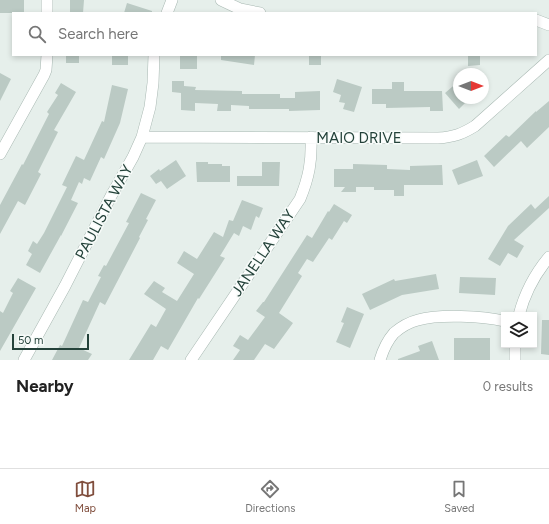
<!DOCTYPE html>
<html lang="en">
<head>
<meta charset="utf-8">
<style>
  :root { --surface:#fff; --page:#f6f6f6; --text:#222; --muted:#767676; --line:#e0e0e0; --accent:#804e3d }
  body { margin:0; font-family:Figtree,sans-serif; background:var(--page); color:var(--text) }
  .controls { position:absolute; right:12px; bottom:12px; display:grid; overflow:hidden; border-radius:0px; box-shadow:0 2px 6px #0003 }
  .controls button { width:36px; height:36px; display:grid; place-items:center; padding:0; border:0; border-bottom:1px solid var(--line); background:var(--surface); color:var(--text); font:20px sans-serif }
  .compass { position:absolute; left:453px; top:68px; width:36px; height:36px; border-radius:50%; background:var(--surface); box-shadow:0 2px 6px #0003; rotate:90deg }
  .scale { position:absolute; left:12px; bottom:10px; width:77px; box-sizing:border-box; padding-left:4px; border:2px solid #24423a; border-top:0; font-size:11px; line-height:14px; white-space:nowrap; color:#24423a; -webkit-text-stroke:3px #f7fbf9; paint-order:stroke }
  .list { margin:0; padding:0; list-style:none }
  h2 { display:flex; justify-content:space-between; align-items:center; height:52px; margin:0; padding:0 16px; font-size:17px }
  h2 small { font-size:13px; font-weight:400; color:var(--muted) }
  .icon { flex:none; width:22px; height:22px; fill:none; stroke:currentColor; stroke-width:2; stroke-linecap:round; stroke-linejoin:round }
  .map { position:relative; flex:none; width:549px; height:360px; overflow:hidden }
  .search { position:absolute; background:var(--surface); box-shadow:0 2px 6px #0003; left:12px; right:12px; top:12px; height:44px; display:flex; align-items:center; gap:10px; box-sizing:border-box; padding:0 14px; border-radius:0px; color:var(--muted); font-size:15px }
  .sheet { height:108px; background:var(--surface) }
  nav { display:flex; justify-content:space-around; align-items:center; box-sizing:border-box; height:56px; border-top:1px solid var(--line); background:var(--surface); font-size:11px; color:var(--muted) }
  nav a { display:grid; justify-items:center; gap:2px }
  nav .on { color:var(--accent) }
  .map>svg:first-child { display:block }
  .building { fill:#bbcac4 }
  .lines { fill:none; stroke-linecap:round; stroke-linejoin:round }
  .minor-casing { stroke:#a8b8b2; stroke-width:12 }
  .minor { stroke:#fff; stroke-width:11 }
  .labels { text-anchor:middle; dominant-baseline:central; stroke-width:3; stroke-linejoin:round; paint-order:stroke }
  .street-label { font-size:15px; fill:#24423a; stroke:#f7fbf9 }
</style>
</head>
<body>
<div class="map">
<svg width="549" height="360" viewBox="0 0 549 360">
  <rect width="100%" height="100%" fill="#e6efeb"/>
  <path class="building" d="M0,0H24V13H0Z
    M70,0H84L83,13H70Z
    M127,3L152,11V13H124Z
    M66,55H79V63H66Z
    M112,55H128V65H112Z
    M180,55H197V69H180Z
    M221,55H255L254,65L221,60Z
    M309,55H321V65H309Z
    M468,55H480V65L468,66Z
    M0,73L11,79L0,101Z
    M337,79L362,87L354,112L343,109L345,103L339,102L341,95L333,92Z
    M172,81H184V86L196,87L195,90L242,91V94H280V98H295V92L320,91V110L289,111V109H249V106L231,105V111H217L218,104L195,103V111L181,110V93L172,92Z
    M459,81V98H470L459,109L445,93Z
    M392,82H404V91H442L443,111H430V107L386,108V104H372V89H392Z
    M61,83L76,92L54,130L58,132L38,172L41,174L25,205L18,201L0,234V205L22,164L23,165L49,114L47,112L58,95L55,93Z
    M112,85L128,89L120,123L104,159L101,157L90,181L84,178L82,184L79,182L71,200L78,203L61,236V235L40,273L26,265L32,254L28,251L33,241L37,244L44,233L67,187L62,185L76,156L84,160L102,121L104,122Z
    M549,101V127L527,148L521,141L494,167L484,156L506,135L509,137L536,111V112Z
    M176,160L186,176L167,189L161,181L156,184L150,176L159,169L160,171Z
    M477,160L483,176L458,185L452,170Z
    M196,162H208V164H222V166H230V182H197Z
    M262,162H280L279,186H237V176H262Z
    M353,164L387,165V169L410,170V166L442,165L443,185H404V196H394V190H374V187H356V192H341L345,187H334V169H353Z
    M141,193L156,200L146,219L148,220L139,237L140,238L105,305L100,302L79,348L92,354L88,360H52L60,345L62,346L83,300L88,302L101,277L98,276L104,265L106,266L129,223L126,222Z
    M549,196V208L514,240L524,246L517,258L508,253L500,266L488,259L508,226L531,204L535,209Z
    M242,200L263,208L259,218L256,216L251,230L243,226L239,236L234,233L220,256L225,258L199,299L198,298L168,350L161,346L153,360H129L151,324L156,327L166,309L144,294L154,281L165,288L162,292L177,301L194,274L177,263L184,251L197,259L214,232L223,237L229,220L233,221Z
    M334,204L352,215L347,223L344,221L332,240L329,238L313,262L307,259L298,273L302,276L279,313L293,323L274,349L265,344L254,360H233L240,350L233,346L240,335L248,340L265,317L256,311L263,302H264L307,235L312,238L328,211L329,212Z
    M436,274L439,289L402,295L370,310L362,294L394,279L395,281Z
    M460,277L496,278L495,295L459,293Z
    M18,278L36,288L0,351V311L3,313L13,293L10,291Z
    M347,307L364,314L350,348L336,342L344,323L341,322Z
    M542,320H549V355L541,354Z
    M454,338H490V360H454Z
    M432,341L439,360H398V359L420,351L418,346Z"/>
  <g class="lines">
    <g class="minor-casing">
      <path id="minor" d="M47,0V13
        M221,0L240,9L260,13
        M167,13L172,0
        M536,20L549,25
        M142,137L438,138C454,137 462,134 475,126L549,60
        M0,154L44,75L46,70L47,55
        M519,315C525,292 534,275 549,257
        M24,360L65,286L111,196L133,157L142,137L150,107L153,83L154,55
        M191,360L300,199C309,177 312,161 311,137
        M380,360C383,350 387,341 394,333C401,327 410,322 418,320C439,314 483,316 504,321
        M515,360V345"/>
    </g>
    <use href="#minor" class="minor"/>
  </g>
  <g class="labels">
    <g class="street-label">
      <text x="359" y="138">MAIO DRIVE</text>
      <text transform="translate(104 212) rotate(-62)">PAULISTA WAY</text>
      <text transform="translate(263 253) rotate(-56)">JANELLA WAY</text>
    </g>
  </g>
</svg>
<div class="controls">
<button><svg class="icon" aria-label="layers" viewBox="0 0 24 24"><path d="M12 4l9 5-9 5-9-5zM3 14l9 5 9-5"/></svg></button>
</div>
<svg class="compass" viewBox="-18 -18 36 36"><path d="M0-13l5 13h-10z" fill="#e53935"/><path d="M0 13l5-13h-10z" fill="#767676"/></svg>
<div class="scale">50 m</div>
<div class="search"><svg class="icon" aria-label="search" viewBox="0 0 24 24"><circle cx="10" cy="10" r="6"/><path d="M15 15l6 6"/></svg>Search here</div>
</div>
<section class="sheet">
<h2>Nearby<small>0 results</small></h2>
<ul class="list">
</ul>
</section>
<nav>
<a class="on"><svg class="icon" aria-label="map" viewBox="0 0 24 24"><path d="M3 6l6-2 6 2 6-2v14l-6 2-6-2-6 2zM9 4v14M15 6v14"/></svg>Map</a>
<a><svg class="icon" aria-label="directions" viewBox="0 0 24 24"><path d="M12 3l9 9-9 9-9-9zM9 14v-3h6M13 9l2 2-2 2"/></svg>Directions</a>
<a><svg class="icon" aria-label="saved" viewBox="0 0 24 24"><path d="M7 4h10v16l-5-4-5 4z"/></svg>Saved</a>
</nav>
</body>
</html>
